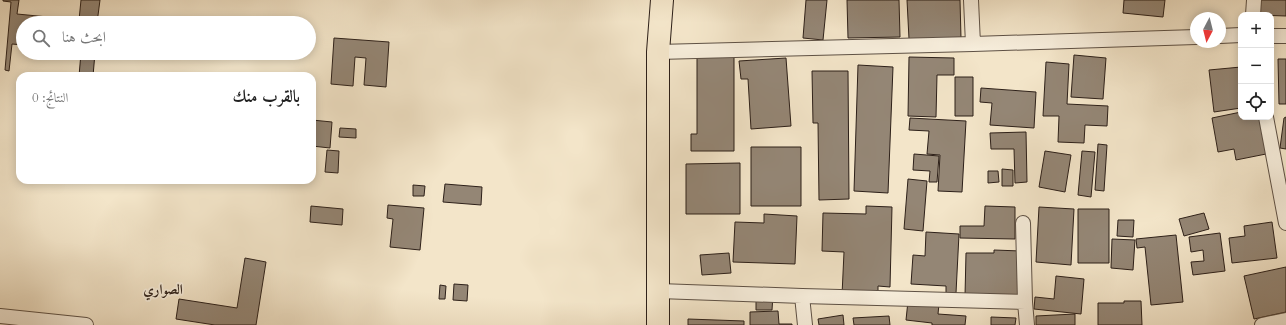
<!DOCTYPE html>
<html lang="ar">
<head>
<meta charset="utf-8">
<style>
  :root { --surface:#fff; --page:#f2f2f2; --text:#222; --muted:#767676; --line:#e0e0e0 }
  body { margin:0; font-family:Cardo,Amiri,serif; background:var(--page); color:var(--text); direction:rtl }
  .controls { position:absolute; right:12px; top:12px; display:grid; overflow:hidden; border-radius:8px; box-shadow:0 2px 10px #0003 }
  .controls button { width:36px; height:36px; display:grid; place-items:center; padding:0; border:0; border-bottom:1px solid var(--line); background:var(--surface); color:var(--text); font:20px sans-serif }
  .compass { position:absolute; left:1190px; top:12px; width:36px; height:36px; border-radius:50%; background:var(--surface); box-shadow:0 2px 10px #0003; rotate:187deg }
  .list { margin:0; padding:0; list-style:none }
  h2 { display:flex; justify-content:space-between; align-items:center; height:52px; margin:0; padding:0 16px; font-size:17px }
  h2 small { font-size:13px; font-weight:400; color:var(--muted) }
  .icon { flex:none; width:22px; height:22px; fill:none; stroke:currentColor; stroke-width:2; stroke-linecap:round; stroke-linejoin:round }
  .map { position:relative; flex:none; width:1286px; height:325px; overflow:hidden; direction:ltr }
  .search { position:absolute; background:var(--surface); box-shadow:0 2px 10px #0003; left:16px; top:16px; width:300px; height:44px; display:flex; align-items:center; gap:10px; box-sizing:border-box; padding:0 14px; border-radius:22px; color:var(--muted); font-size:15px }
  .panel { position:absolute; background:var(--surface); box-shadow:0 2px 10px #0003; left:16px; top:72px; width:300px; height:112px; border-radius:12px; direction:rtl }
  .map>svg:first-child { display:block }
  .building { fill:#948675; stroke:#2d2019 }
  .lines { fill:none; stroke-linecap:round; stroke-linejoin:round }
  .minor-casing { stroke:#5e5145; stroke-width:16 }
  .primary-casing { stroke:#2d2019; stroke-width:24 }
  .minor { stroke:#f7eedc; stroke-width:14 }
  .primary { stroke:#f3e5c9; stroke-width:22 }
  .labels { text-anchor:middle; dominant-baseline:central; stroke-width:3.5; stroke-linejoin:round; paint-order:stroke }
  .neighbourhood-label { font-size:14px; font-weight:bold; fill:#2d2019; stroke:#f7eedc }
</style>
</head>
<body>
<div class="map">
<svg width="1286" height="325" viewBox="0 0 1286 325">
  <rect width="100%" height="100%" fill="#f3e5c9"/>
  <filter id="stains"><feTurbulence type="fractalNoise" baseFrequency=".005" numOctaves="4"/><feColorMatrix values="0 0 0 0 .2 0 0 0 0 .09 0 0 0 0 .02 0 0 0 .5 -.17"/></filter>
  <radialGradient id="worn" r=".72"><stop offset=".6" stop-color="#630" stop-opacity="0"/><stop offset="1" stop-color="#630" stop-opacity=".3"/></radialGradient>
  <path class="building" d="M3,0H19L17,14L79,20L81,0H100L97,23H23V45L12,44L9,71L5,70L11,2L3,1Z
    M806,0H827L823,40L803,38Z
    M847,0H899L900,37L848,38Z
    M907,0H960L961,38L909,39Z
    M1124,0H1165L1163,17L1123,13Z
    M1256,0H1286V16L1255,15Z
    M334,38L389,42L386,87L364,85L366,58L355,57L353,86L331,84Z
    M81,53H95L93,76H79Z
    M1074,55L1106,58L1103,99L1071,97Z
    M697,57H734V151H691V134H697Z
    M909,57L954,58V75H937L936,117L908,116Z
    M786,58L791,126L751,129L748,79H741L739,61Z
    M1278,59H1286V104H1279Z
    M1046,62L1069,64L1067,104L1108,106L1107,126L1085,125L1084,143L1058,142L1059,116H1043Z
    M858,65L893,67L888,193L854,191Z
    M1241,67V108L1214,112L1209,70Z
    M812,71H848L849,199L819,200L818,123H813Z
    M955,77H973V116H955Z
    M981,88L1036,92L1034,128L990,125L992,103L980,102Z
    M1241,112V117H1259L1266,154L1236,160L1234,149L1218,152L1212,118Z
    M1286,117V149L1280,148L1284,118Z
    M910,118L966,121L962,192L938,191L940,155L927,154L929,131L909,130Z
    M312,120L332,122L330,148L312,146Z
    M340,128L356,129V138L339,137Z
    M1026,132L1027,182L1015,183L1014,149H991L990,133Z
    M1098,144L1107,145L1104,191L1095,190Z
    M751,147H801V206H751Z
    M327,150L339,151L338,173L325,172Z
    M1045,151L1071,155L1065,192L1039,187Z
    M1082,151L1095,152L1091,197L1078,195Z
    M914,154L939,156L937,182H929L930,171L913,170Z
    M740,163V214H686V164Z
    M1002,169L1013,170V186H1002Z
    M988,171H998L999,182L988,183Z
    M908,179L927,181L923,231L904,229Z
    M445,184L482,187L481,205L443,202Z
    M413,185L425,186L424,196H413Z
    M388,205L424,208L420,250L390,247L393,219L387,218Z
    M311,206L343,209L342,225L310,222Z
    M866,206L892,207L890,287L878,286V295H842L844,252L822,251L823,213L866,214Z
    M985,206L1015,207V239L960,238V226H984Z
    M1039,207L1074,209L1071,265L1036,262Z
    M1078,209H1109V263H1078Z
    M1204,213L1209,229L1184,236L1179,219Z
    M764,214L797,216L795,264L733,262L735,222L764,223Z
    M1118,220H1134L1133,237L1117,236Z
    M1272,222L1277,258L1232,263L1229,238L1245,236L1244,226Z
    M926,232L959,234L956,293H946V286L911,284L913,255L925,256Z
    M1220,233L1225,271L1193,275L1191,262L1204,261L1203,250L1191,252L1189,237Z
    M1176,235L1183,302L1151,305L1145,247L1137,248L1136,239Z
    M1112,239L1135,240L1133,270L1111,268Z
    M994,250L1021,251L1020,297L965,296L966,253H994Z
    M729,253L731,273L702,275L700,255Z
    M245,258L266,262L256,325H215L176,319L179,299L237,308Z
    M1286,267V312L1254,319L1244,276Z
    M1056,276L1084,279L1081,314L1034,309L1035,297L1054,299Z
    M454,284L468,285L467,301L453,300Z
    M440,285L446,286L445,299H439Z
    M756,295H773L772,310H756Z
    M908,301L939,304L938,314L966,316L965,325H932V323L906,320Z
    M1124,301H1141L1142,325H1098V303H1124Z
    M778,311L779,324H792V325H750V312Z
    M1075,314V325H1036V316Z
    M843,315L844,325H819L818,319Z
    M889,316L890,325H854L853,318Z
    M991,317L1016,318L1015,325H991Z
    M688,319L744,321V325H688Z"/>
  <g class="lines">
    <g class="minor-casing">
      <path id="minor" d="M971,0L973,44
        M1253,15L1254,0
        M1220,36L1241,35
        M1271,36H1286
        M658,52L973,44L1196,37
        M1266,117L1286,223
        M1023,223L1025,302
        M659,291L802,296L1025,302L1027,325
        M802,296L805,325
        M0,316L86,325
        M1262,325L1286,320"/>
    </g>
    <g class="primary-casing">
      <path id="primary" d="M658,325V52L662,0"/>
    </g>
    <use href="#minor" class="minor"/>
    <use href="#primary" class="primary"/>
  </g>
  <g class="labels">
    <g class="neighbourhood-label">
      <text x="163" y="289">الصواري</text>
    </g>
  </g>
  <rect width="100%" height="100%" filter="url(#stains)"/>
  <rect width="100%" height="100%" fill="url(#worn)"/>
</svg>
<div class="controls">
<button>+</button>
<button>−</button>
<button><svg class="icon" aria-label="locate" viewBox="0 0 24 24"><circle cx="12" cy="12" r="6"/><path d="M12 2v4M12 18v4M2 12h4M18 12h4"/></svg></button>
</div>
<svg class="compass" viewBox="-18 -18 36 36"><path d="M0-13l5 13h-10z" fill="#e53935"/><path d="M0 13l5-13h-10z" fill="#767676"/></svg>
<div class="search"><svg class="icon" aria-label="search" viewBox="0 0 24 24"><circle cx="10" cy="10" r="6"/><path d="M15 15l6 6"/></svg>ابحث هنا</div>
<section class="panel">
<h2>بالقرب منك<small>النتائج: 0</small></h2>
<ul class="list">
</ul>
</section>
</div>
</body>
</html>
